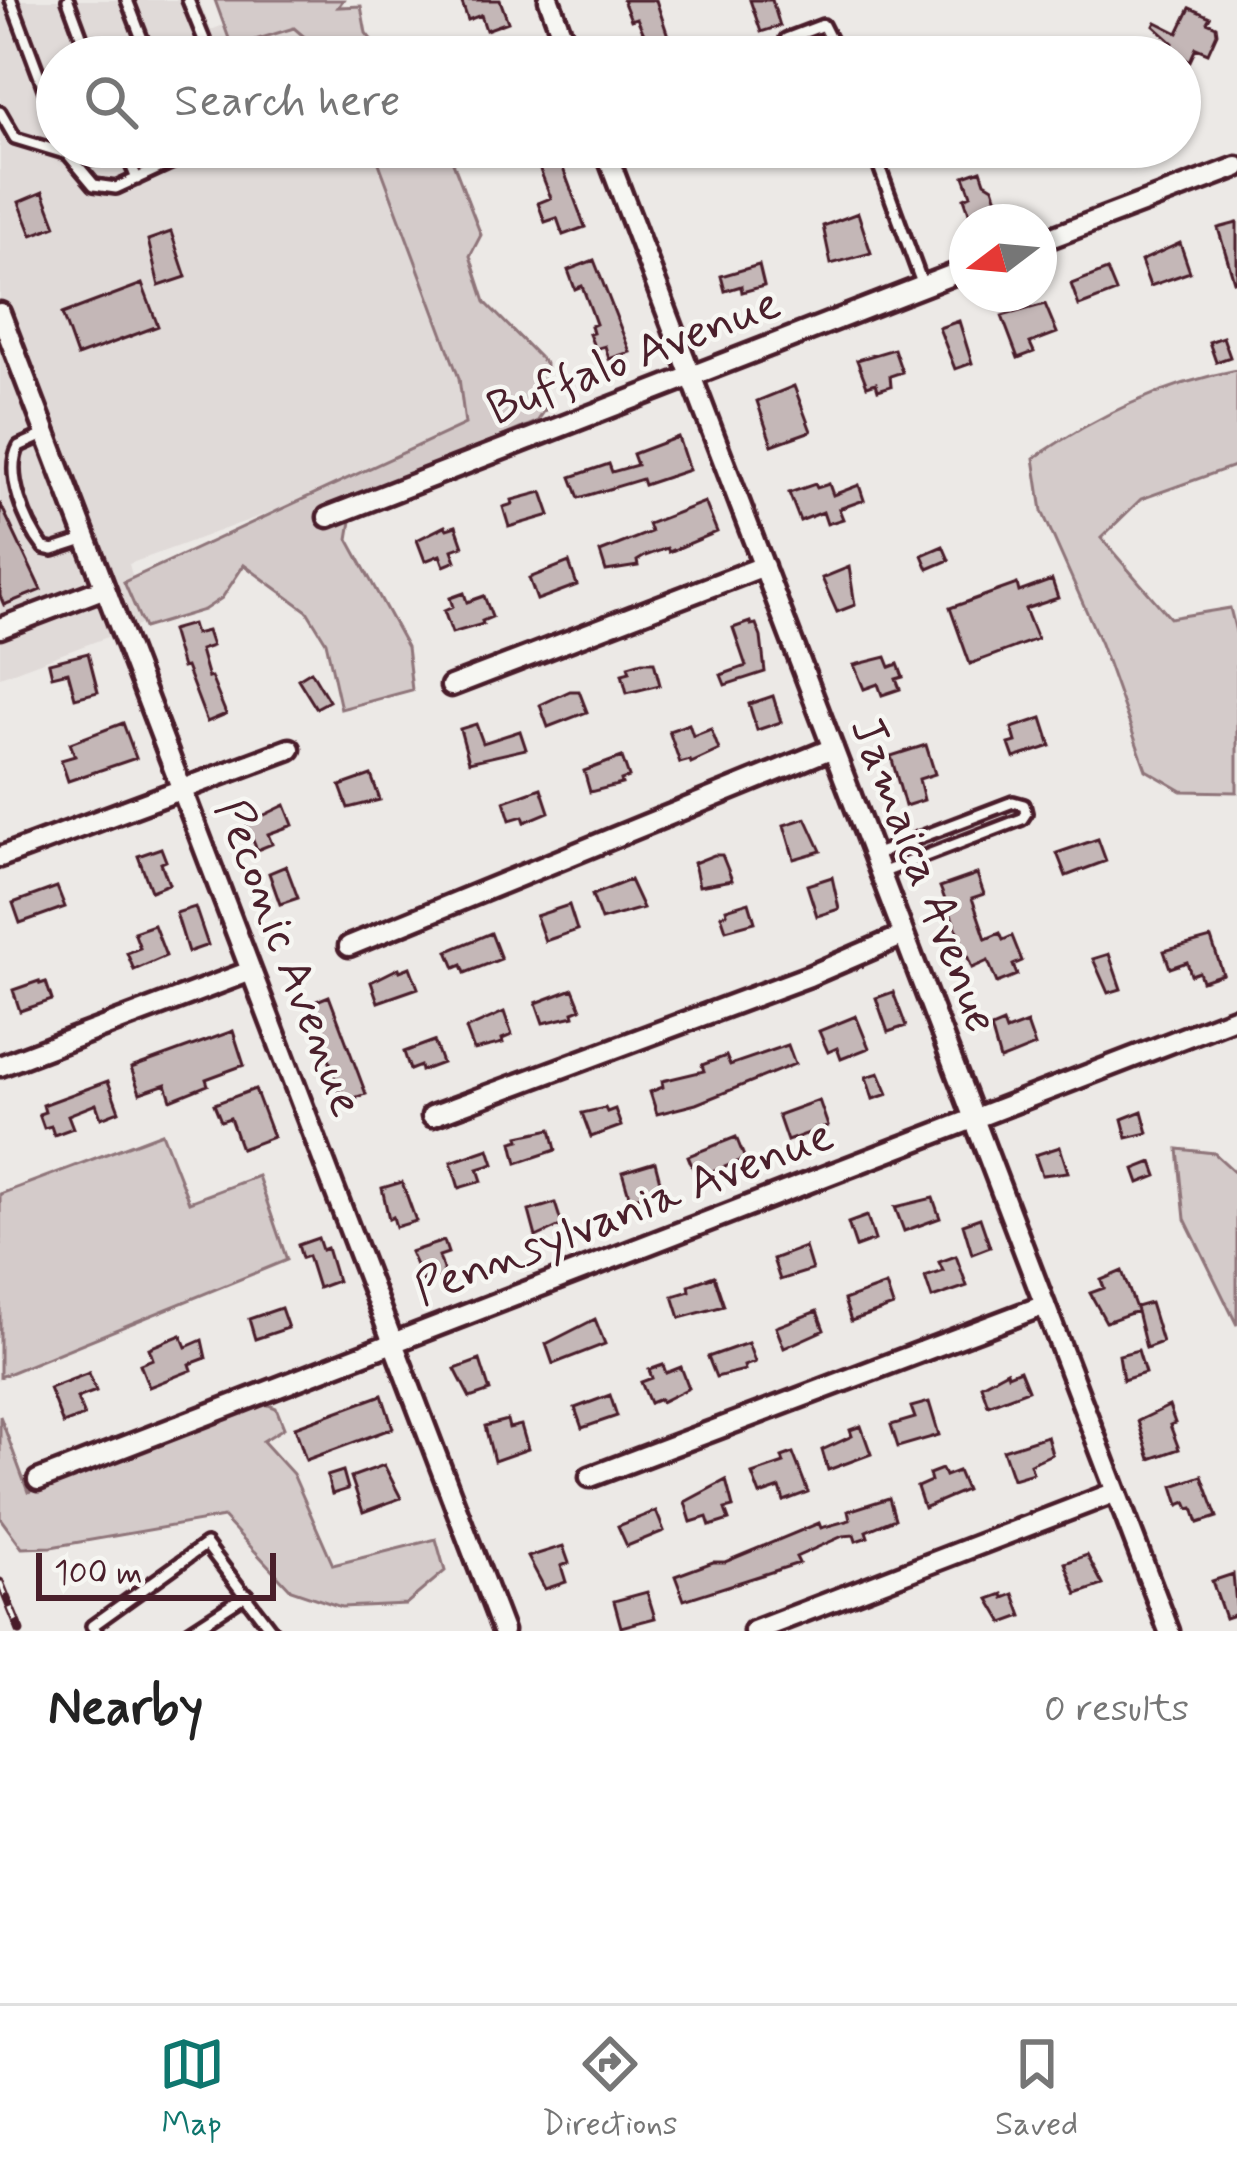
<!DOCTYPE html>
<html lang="en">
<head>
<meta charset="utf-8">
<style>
  :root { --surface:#fff; --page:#f6f6f6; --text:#222; --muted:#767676; --line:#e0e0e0; --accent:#0f766e }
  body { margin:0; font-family:Mynerve,sans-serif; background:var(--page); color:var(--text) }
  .compass { position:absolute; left:949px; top:204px; width:108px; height:108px; border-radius:50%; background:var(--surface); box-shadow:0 3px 9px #0004; rotate:254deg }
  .scale { position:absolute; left:36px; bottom:30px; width:240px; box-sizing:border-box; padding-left:12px; border:6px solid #4a1f2b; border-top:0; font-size:33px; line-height:42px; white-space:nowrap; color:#4a1f2b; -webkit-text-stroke:9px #f6f6f2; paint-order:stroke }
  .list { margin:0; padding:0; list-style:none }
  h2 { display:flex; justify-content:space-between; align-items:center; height:156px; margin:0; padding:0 48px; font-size:51px }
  h2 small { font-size:39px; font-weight:400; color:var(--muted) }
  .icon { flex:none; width:66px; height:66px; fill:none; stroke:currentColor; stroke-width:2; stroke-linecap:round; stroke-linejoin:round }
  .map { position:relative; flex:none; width:1237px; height:1631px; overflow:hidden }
  .search { position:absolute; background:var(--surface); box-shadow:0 3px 9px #0004; left:36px; right:36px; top:36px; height:132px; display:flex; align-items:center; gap:30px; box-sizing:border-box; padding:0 42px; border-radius:66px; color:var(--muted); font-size:45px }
  .sheet { height:372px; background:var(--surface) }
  nav { display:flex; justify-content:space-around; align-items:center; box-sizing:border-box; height:168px; border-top:3px solid var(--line); background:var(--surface); font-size:33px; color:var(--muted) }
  nav a { display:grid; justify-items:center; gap:6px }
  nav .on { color:var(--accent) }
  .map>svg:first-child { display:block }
  .built { fill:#e0dad8 }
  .green { fill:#d4cbca; stroke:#8f757a; stroke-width:3 }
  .building { fill:#c4b7b7; stroke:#4a1f2b; stroke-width:3 }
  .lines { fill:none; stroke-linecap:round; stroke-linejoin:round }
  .service-casing { stroke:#4a1f2b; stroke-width:18 }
  .minor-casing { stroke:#4a1f2b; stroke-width:27 }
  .service { stroke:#f6f6f2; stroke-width:9 }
  .minor { stroke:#f6f6f2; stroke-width:18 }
  .rail-casing { stroke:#4a1f2b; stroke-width:9 }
  .rail { stroke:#f6f6f2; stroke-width:4.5; stroke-dasharray:14; stroke-linecap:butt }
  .labels { text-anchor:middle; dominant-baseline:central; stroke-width:9; stroke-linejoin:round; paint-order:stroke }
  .street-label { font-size:48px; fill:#4a1f2b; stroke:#f6f6f2 }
</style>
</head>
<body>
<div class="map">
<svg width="1237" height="1631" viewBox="0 0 1237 1631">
  <rect width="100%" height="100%" fill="#ece9e6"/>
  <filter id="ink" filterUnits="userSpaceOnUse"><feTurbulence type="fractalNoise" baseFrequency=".00833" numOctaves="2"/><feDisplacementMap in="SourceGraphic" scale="24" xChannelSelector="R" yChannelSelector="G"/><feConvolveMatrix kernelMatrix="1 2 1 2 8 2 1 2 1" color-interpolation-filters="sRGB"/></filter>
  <g filter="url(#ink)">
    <path class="built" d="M0,0H199L211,30L286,0H342L364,57H57V147H398L504,427L129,564L145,623L0,677Z"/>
    <path class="green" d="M215,0H343L338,7L361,6L366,33L385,57H328L294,28L232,47Z
      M373,147H447L481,235L470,256L485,302L546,364L545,410L537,422L355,497L348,539L407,647L412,690L341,709L326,642L307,611L244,565L222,598L204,610L144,628L124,582L465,424L459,378Z
      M1237,370V465L1141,499L1101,538L1170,618L1230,608L1237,636V792L1182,791L1146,770L1101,644L1042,511L1034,458C1097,416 1162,384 1237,370Z
      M162,1133L189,1202L258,1176L287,1260L0,1377V1194Z
      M1178,1149L1214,1153L1237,1174V1325L1185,1219Z
      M266,1404L276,1408L284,1428L263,1441L293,1474L333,1565L436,1539L445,1571L406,1604L341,1607L291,1590L223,1517L51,1547L22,1548L0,1518V1416L28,1492Z"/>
    <path class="building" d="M461,0H500L508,22L486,30L481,15L468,20Z
      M623,0H656L670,42L651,50L637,18L631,20Z
      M750,0H772L780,26L761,32Z
      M1190,8L1210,17L1207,22L1216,26L1217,33L1208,53L1196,48L1190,61L1169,51L1173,43L1154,26L1156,22L1178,33Z
      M531,147H555L585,227L563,235L557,218L545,222L538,203L551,198Z
      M801,147H821L825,158L806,164Z
      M981,170L985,182L993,187L1000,208L971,218L964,198L971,195L964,176Z
      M43,192L56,226L32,235L19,202Z
      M858,213L871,253L831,264L823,226Z
      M1237,223V280L1234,281L1218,228Z
      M171,232L186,277L159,286L148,240Z
      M1180,243L1190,272L1150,286L1141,261Z
      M594,260L630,352L609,359L605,346L595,349L589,334L593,333L591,326L596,324L591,310L582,286L575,289L568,270Z
      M759,265L764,286L742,292L741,286L725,291L721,276Z
      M1107,270L1116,292L1079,306L1071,284Z
      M142,284L158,326L77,356L62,314Z
      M1045,304L1057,333L1030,343L1034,352L1018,358L1002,316Z
      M959,321L972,363L955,369L939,328Z
      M1223,337L1230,357L1216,362L1209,342Z
      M894,349L902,372L890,376L891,386L878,390L876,383L867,386L857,360Z
      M794,386L811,431L772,445L757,401Z
      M678,437L689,470L644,485L642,479L579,498L571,477L609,464L612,472L637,465L633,454Z
      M815,484L817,488L829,484L833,495L859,485L864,500L839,509L843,519L827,524L823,512L800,521L789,493Z
      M542,492L550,515L509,527L503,507L513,504L512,500Z
      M705,502L717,532L669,552L667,548L645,556L637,561L638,566L606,571L600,552L651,532L648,524Z
      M0,503L41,590L4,605L0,596Z
      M445,526L447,529L456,526L463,546L452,550L456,561L444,566L440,555L425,561L417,540Z
      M943,546L949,560L928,569L922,555Z
      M569,562L577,585L537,600L529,578Z
      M849,567L855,605L837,612L822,578Z
      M1052,580L1058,598L1025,609L1037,639L970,664L950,608L1017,584L1019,592Z
      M464,593L467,602L484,596L492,617L482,621L483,624L452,633L444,611L453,607L450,598Z
      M750,622L751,625L756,624L761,637L765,672L725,685L721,675L746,666L733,628Z
      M192,624L195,634L207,631L212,646L200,650L208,678L211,677L226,714L207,722L186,667L182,668L171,630Z
      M88,653L98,692L75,698L68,672L52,676L49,663Z
      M886,657L890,667L898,664L903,677L896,679L900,689L882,695L878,684L864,689L854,665Z
      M642,662H654L660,685L627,693L622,674L630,672L628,666Z
      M311,671L329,701L316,708L298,679Z
      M570,691H579L587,712L548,727L540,705Z
      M773,696L781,722L757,730L749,704Z
      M1042,718L1051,746L1014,758L1009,744L1016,742L1012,728Z
      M123,723L136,758L68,781L61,760L75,756L70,743Z
      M476,724L483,743L520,731L526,749L469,762L460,729Z
      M689,724L693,736L711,729L719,750L691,763L690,760L680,763L669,731Z
      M926,745L935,774L919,779L924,800L905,806L891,756Z
      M622,757L629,777L621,780L622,784L590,792L584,771Z
      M371,775L380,800L348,808L340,786Z
      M541,788L549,812L525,822L523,816L510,820L504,801Z
      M285,805L293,825L268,834L272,844L257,850L246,824Z
      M806,818L821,851L794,859L784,825Z
      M1098,839L1106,861L1066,876L1057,853Z
      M161,848L166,861L161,863L169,884L151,891L138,856Z
      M714,855H722L732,880L699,886L694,863Z
      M286,866L298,898L280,904L269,873Z
      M977,874L984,894L972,898L986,939L1000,933L1003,940L1012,936L1022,961L1013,965L1017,975L997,983L988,961L972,968L940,887Z
      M832,877L839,909L817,916L807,885Z
      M630,880L643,908L601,920L592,895Z
      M57,887L65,907L20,923L13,903Z
      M749,902L755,922L726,930L721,915L727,913L726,909Z
      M569,905L577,930L545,941L536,916Z
      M195,907L208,945L188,952L176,913Z
      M154,925L166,956L134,970L127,953L140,948L134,932Z
      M491,933L501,959L465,973L462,965L455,968L448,951Z
      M1211,938L1223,974L1202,981L1199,972L1191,975L1187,962L1170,968L1164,951Z
      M1109,954L1121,989L1108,993L1093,959Z
      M410,967L418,988L378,1002L371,982L399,968L400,971Z
      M39,981L40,984L46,982L52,1000L20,1011L13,990Z
      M573,989L581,1009L573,1012L574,1016L543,1023L536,1003Z
      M893,992L906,1026L888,1032L876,998Z
      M329,996L366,1094L346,1101L342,1091L339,1092L324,1042L310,1014L309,1004Z
      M504,1012L512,1035L502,1039L503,1043L474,1050L466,1029Z
      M856,1016L869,1048L841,1059L837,1048L828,1052L819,1031Z
      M1003,1023L1006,1031L1027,1023L1035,1046L1000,1060L991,1028Z
      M233,1031L244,1065L206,1079L208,1085L171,1100L166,1084L140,1093L131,1068Z
      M434,1041L442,1063L421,1071L420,1066L410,1070L404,1052Z
      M788,1045L795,1064L696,1104L657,1114L650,1092L663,1087L662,1081L704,1071L702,1065L726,1056L730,1065Z
      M879,1073L888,1094L873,1099L866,1077Z
      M108,1081L119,1111L101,1118L96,1104L68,1115L73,1128L54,1135L51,1126L44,1128L39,1114L45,1112L43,1105Z
      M255,1089L273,1137L241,1149L230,1118L221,1121L214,1104Z
      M819,1100L828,1126L787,1141L778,1115Z
      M605,1108L607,1112L615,1109L621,1126L591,1137L582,1113Z
      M1142,1111L1148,1133L1127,1138L1122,1119Z
      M551,1129L556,1150L517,1163L512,1142L520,1140L519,1136Z
      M736,1137L745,1159L697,1178L688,1156Z
      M1060,1147L1068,1172L1042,1175L1035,1155Z
      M489,1149L494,1164L478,1169L482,1181L459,1188L451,1162Z
      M655,1162L661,1185L643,1190L645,1195L630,1199L622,1172Z
      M1152,1162L1157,1176L1139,1183L1134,1169Z
      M402,1182L416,1221L396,1227L393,1217L389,1219L382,1188Z
      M933,1198L940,1218L904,1231L895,1207Z
      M555,1203L562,1225L536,1237L529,1211Z
      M867,1216L875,1240L856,1247L848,1223Z
      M980,1218L990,1247L972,1254L963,1224Z
      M318,1238L322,1250L327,1248L337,1281L318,1288L308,1256L302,1258L298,1245Z
      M444,1241L448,1253L439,1256L445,1276L424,1283L410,1252Z
      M805,1247L812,1270L780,1280L773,1259Z
      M956,1256L967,1286L932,1298L925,1277L943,1271L939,1262Z
      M1122,1271L1137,1311L1106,1322L1090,1293L1104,1288L1101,1280Z
      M714,1276L724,1306L680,1318L673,1296L690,1291L689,1285Z
      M886,1285L893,1306L851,1321L844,1300Z
      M1150,1303L1162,1342L1146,1348L1136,1307Z
      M281,1308L288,1328L255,1339L249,1319Z
      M817,1311L824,1330L784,1348L776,1327Z
      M595,1319L605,1344L553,1364L546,1344Z
      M181,1335L186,1347L202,1340L206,1358L190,1364L192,1370L149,1387L140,1364L153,1359L149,1348Z
      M748,1343L755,1362L744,1366L745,1370L716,1377L708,1357Z
      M1138,1350L1145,1373L1123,1380L1119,1355Z
      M480,1360L490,1391L470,1398L455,1369Z
      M663,1365L666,1373L681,1367L689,1388L661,1402L660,1399L650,1403L641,1382L652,1378L649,1370Z
      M1020,1370L1028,1390L988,1405L981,1385L1007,1371L1008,1375Z
      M89,1373L96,1391L77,1398L84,1416L63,1424L49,1388Z
      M382,1395L393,1428L306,1460L295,1427Z
      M610,1395L617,1416L582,1428L575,1408Z
      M929,1402L939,1435L898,1447L891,1425L915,1418L911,1407Z
      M1169,1406L1175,1423L1170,1425L1179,1449L1150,1459L1138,1421Z
      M507,1420L509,1428L521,1425L528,1449L494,1461L485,1426Z
      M861,1426L871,1454L828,1470L822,1450L852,1436L850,1430Z
      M1047,1436L1052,1454L1030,1464L1033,1473L1013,1479L1003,1450Z
      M793,1453L808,1492L784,1501L780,1488L760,1495L752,1474L784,1463L782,1457Z
      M384,1465L401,1498L363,1512L351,1477Z
      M942,1469L945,1476L958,1471L966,1490L924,1508L917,1487L931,1481L929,1474Z
      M343,1471L348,1489L332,1494L327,1476Z
      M1202,1476L1217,1517L1198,1523L1193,1508L1189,1509L1186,1502L1179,1505L1173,1486Z
      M726,1480L733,1507L725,1509L729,1520L710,1526L707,1517L691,1522L685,1502Z
      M889,1498L895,1519L866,1531L868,1537L856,1541L854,1535L843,1536L796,1557L799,1563L684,1600L675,1576L713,1562H725L819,1523L821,1528L850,1520L848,1511Z
      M656,1511L664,1531L627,1546L618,1526Z
      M563,1546L569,1563L561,1566L566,1582L545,1589L528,1557Z
      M1087,1555L1103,1585L1077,1594L1065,1563Z
      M1233,1574L1237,1614L1225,1618L1212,1581Z
      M647,1592L655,1618L621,1627L614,1601Z
      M1003,1594L1004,1598L1014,1594L1022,1616L1003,1623L989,1599Z"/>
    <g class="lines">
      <g class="service-casing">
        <path id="service" d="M11,0L57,123
          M68,0L89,57
          M127,0L149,57
          M188,0L211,57
          M786,39L823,25L839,57
          M0,112L15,138L68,154L94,185L116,188L205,147
          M124,147L137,179
          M872,147L923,286
          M46,434L19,446C4,473 26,525 44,548L53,550L87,539
          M874,855L1013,802L1024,805L1026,813L1022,819L881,873
          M96,1631L92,1626L206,1544L272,1631
          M190,1631L247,1594"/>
      </g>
      <g class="minor-casing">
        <path id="minor" d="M549,0L570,57
          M604,147L1169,1631
          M1039,242L1237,167
          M0,313L503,1631
          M328,517L967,269
          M0,628L105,588
          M451,686L764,566
          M0,857L290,749
          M349,946L833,748
          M0,1066L251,971
          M432,1116L809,976L904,935
          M590,1477L1045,1305
          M38,1480L1237,1017
          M754,1631L1116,1492"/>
      </g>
      <use href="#service" class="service"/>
      <use href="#minor" class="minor"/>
      <g class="rail-casing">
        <path id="rail" d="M0,1582L20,1631"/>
      </g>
      <use href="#rail" class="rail"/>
    </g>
  </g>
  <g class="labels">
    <g class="street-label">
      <text transform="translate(634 357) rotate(-21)">Buffalo Avenue</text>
      <text transform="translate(923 875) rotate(69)">Jamaica Avenue</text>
      <text transform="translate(288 958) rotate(69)">Peconic Avenue</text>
      <text transform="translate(624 1213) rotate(-21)">Pennsylvania Avenue</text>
    </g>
  </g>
</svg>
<svg class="compass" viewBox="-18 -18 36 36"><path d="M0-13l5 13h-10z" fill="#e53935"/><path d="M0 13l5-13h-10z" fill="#767676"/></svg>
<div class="scale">100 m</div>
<div class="search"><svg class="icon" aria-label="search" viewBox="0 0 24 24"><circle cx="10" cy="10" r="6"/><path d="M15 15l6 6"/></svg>Search here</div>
</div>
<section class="sheet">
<h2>Nearby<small>0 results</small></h2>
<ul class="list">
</ul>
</section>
<nav>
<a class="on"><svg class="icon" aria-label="map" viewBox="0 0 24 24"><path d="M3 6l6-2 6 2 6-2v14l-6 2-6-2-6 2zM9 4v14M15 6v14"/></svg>Map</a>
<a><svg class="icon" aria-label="directions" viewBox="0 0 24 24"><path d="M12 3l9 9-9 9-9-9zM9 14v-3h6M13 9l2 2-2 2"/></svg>Directions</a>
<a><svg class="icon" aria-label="saved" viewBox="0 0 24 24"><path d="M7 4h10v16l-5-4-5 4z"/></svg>Saved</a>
</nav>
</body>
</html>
